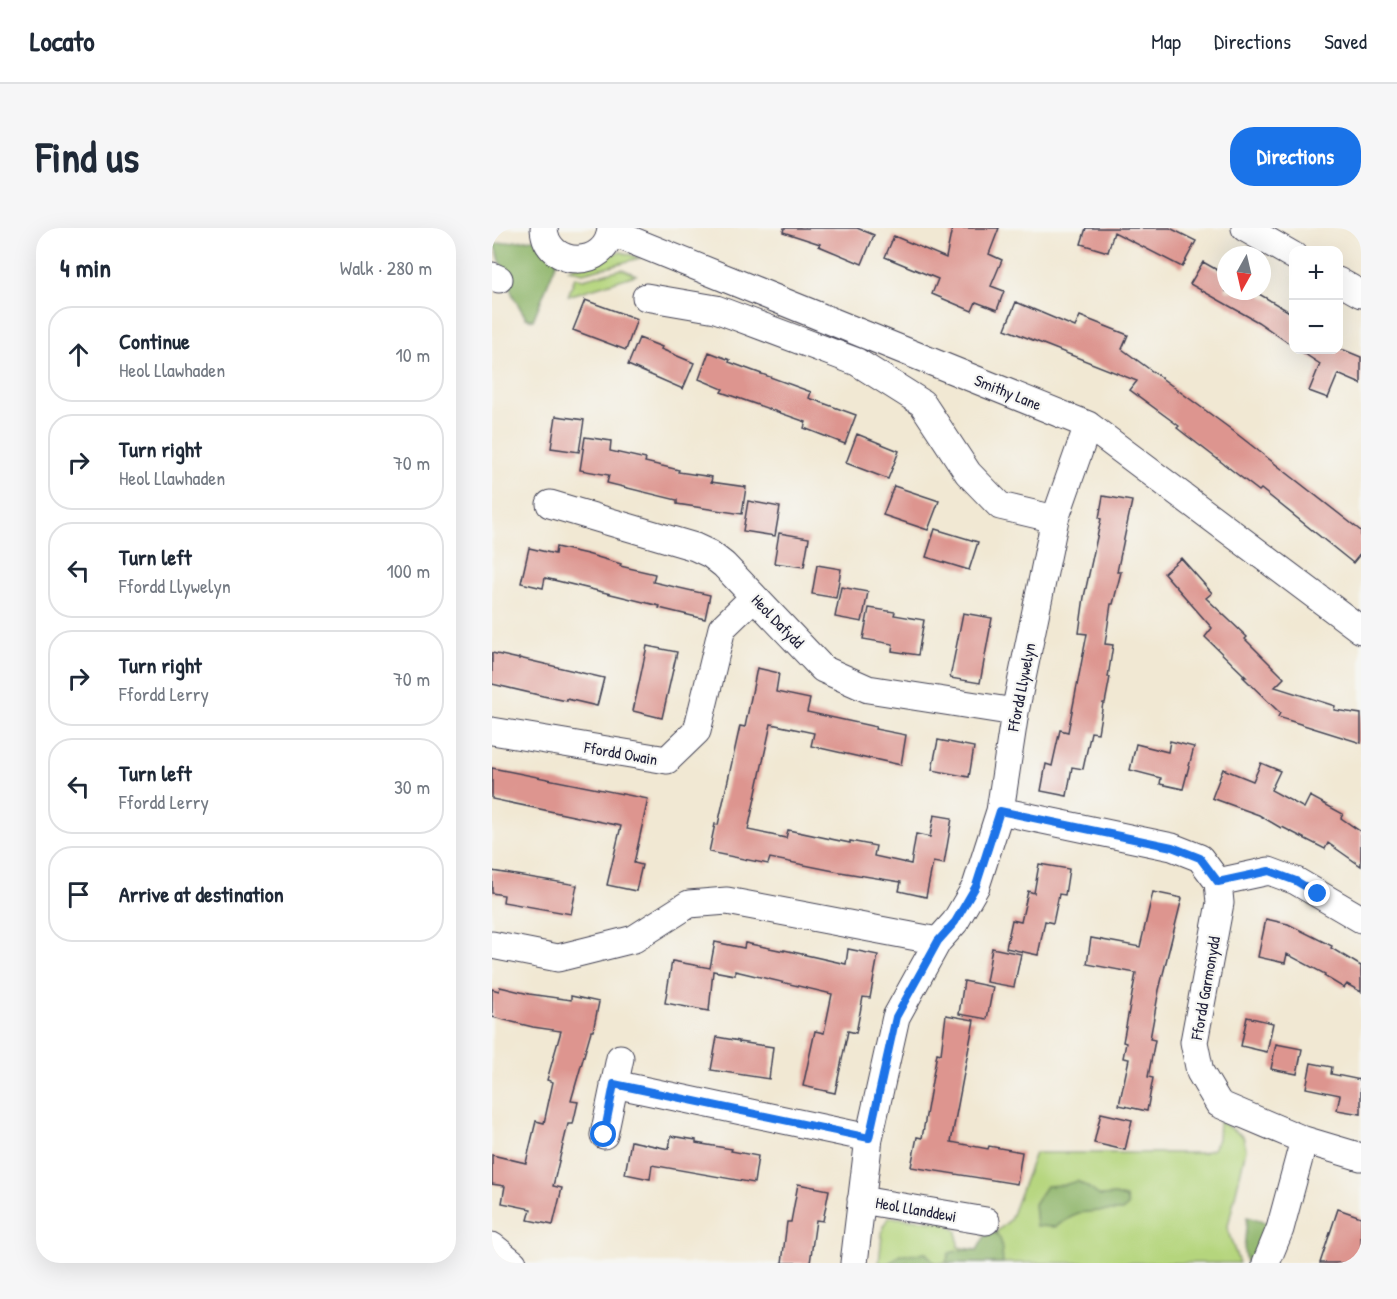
<!DOCTYPE html>
<html lang="en">
<head>
<meta charset="utf-8">
<style>
  :root { --surface:#fff; --page:#f6f6f7; --text:#1f2937; --muted:#747a83; --line:#e0e1e3; --accent:#1a73e8 }
  body { margin:0; font-family:"Patrick Hand",sans-serif; background:var(--page); color:var(--text) }
  .controls { position:absolute; right:18px; top:18px; display:grid; overflow:hidden; border-radius:12px; box-shadow:0 6px 24px #0002 }
  .controls button { width:54px; height:54px; display:grid; place-items:center; padding:0; border:0; border-bottom:2px solid var(--line); background:var(--surface); color:var(--text); font:30px sans-serif }
  .compass { position:absolute; left:725px; top:18px; width:54px; height:54px; border-radius:50%; background:var(--surface); box-shadow:0 6px 24px #0002; rotate:188deg }
  .stop { position:absolute; width:18px; height:18px; margin:-14px; border:4px solid #1a73e8; border-radius:50%; background:#fff }
  .stop.end { background:#1a73e8; border-color:#fff; box-shadow:0 2px 6px #0008 }
  .list { margin:0; padding:0; list-style:none }
  h2 { display:flex; justify-content:space-between; align-items:center; height:78px; margin:0; padding:0 24px; font-size:26px }
  h2 small { font-size:20px; font-weight:400; color:var(--muted) }
  .list li { display:grid; grid-template-columns:39px 1fr auto; gap:18px; align-items:center; box-sizing:border-box; height:96px; margin:0 12px 12px; padding:0 12px; border:2px solid var(--line); border-radius:24px }
  .list b { display:block; font-size:22px; white-space:nowrap }
  .list p { margin:0; font-size:20px; white-space:nowrap; color:var(--muted) }
  .list em { font-size:20px; font-style:normal; color:var(--muted) }
  .icon { flex:none; width:33px; height:33px; fill:none; stroke:currentColor; stroke-width:2; stroke-linecap:round; stroke-linejoin:round }
  .map { position:relative; flex:none; width:869px; height:1035px; overflow:hidden; border-radius:24px }
  header { display:flex; align-items:center; gap:36px; box-sizing:border-box; height:84px; padding:0 30px; background:var(--surface); border-bottom:2px solid var(--line) }
  header strong { font-size:28px }
  nav { display:flex; gap:33px; margin-inline-start:auto; font-size:21px }
  .intro { display:flex; align-items:center; justify-content:space-between; box-sizing:border-box; height:144px; padding:0 36px }
  h1 { margin:0; font-size:42px }
  .button { padding:15px 27px; border-radius:24px; background:var(--accent); color:#fff; font-size:21px; font-weight:700 }
  main { display:flex; gap:36px; padding:0 36px }
  aside { flex:1; background:var(--surface); border-radius:24px; box-shadow:0 6px 24px #0002 }
  .map>svg:first-child { display:block }
  .green { fill:#b5d57d; stroke:#6c7c5c; stroke-width:1.5 }
  .forest { fill:#90b66c; stroke:#596c54; stroke-width:1.5 }
  .building { fill:#dd958f }
  .lines { fill:none; stroke-linecap:round; stroke-linejoin:round }
  .minor-casing { stroke:#414052; stroke-width:29 }
  .minor { stroke:#fff; stroke-width:27 }
  .route { stroke:#1a73e8; stroke-width:8 }
  .labels { text-anchor:middle; dominant-baseline:central; stroke-width:4.5; stroke-linejoin:round; paint-order:stroke }
  .street-label { font-size:16px; fill:#22223b; stroke:#f6f6f2 }
</style>
</head>
<body>
<header>
<strong>Locato</strong>
<nav><a>Map</a><a>Directions</a><a>Saved</a></nav>
</header>
<div class="intro"><h1>Find us</h1><a class="button">Directions</a></div>
<main>
<aside>
<h2>4 min<small>Walk · 280 m</small></h2>
<ul class="list">
<li><svg class="icon" aria-label="ahead" viewBox="0 0 24 24"><path d="M12 20V5M6 11l6-6 6 6"/></svg><div><b>Continue</b><p>Heol Llawhaden</p></div><em>10 m</em></li>
<li><svg class="icon" aria-label="right" viewBox="0 0 24 24"><path d="M7 20v-9h11M14 6l5 5-5 5"/></svg><div><b>Turn right</b><p>Heol Llawhaden</p></div><em>70 m</em></li>
<li><svg class="icon" aria-label="left" viewBox="0 0 24 24"><path d="M17 20v-9H6M10 6l-5 5 5 5"/></svg><div><b>Turn left</b><p>Ffordd Llywelyn</p></div><em>100 m</em></li>
<li><svg class="icon" aria-label="right" viewBox="0 0 24 24"><path d="M7 20v-9h11M14 6l5 5-5 5"/></svg><div><b>Turn right</b><p>Ffordd Lerry</p></div><em>70 m</em></li>
<li><svg class="icon" aria-label="left" viewBox="0 0 24 24"><path d="M17 20v-9H6M10 6l-5 5 5 5"/></svg><div><b>Turn left</b><p>Ffordd Lerry</p></div><em>30 m</em></li>
<li><svg class="icon" aria-label="arrive" viewBox="0 0 24 24"><path d="M6 21V4h12l-3 4 3 4H6"/></svg><div><b>Arrive at destination</b></div></li>
</ul>
</aside>
<div class="map">
<svg width="869" height="1035" viewBox="0 0 869 1035">
  <rect width="100%" height="100%" fill="#f6f6f2"/>
  <filter id="ink" filterUnits="userSpaceOnUse"><feTurbulence type="fractalNoise" baseFrequency=".0167" numOctaves="2"/><feDisplacementMap in="SourceGraphic" scale="12" xChannelSelector="R" yChannelSelector="G"/><feConvolveMatrix kernelMatrix="1 2 1 2 8 2 1 2 1" color-interpolation-filters="sRGB"/></filter>
  <filter id="wash" filterUnits="userSpaceOnUse"><feTurbulence type="fractalNoise" baseFrequency=".008" numOctaves="4" result="noise"/><feDisplacementMap in="SourceGraphic" scale="24" xChannelSelector="R" yChannelSelector="G"/><feGaussianBlur stdDeviation="1.35" result="paint"/><feColorMatrix in="noise" values="0 0 0 0 0 0 0 0 0 0 0 0 0 0 0 0 0 1.4 0 .05"/><feComposite in="paint" operator="in"/></filter>
  <g filter="url(#wash)">
    <rect width="100%" height="100%" fill="#f1e8d3"/>
    <path class="green" d="M130,24L148,30L91,45L77,41L110,27Z
      M130,41L144,47L76,68L83,49L91,51Z
      M727,893L751,908L754,921L736,998L737,1006L747,1035H387L391,998L397,989L452,994L465,1003L466,1019L485,1022L493,1008L504,1004L518,992L543,925H710L721,921L726,911Z"/>
    <path class="forest" d="M47,10L65,33L41,92L34,90L21,68L2,16Z
      M585,953L597,960L608,968L623,967L634,970L636,978L630,983H607L586,985L563,999L544,998L542,976L554,958L572,957Z
      M755,989L778,996L765,1035H754L752,1023Z
      M504,1004L509,1013L511,1035H454L457,1025L468,1022H485L493,1008Z
      M434,1025L443,1035H397L408,1027Z"/>
    <g id="blocks">
      <path class="building" d="M292,0H365L382,7L370,36L327,18L328,16L291,4Z
        M460,0H507L497,26L510,32L499,58L512,63L505,82L484,74L480,83L440,66L446,51L393,29L402,8L454,30Z
        M594,0H678L704,13L690,39L622,4L616,24L589,16Z
        M711,34L734,47V63H762L801,86V118L766,94L698,56Z
        M93,72L145,91L134,122L81,102Z
        M524,74L583,99L588,88L636,107L630,121L736,199L869,303V325L861,335L769,261L767,263L685,200L687,198L638,162L645,153L513,101Z
        M147,110L170,119L169,121L202,135L191,161L136,137Z
        M807,122H852L869,129V156L846,146L836,170L817,163L828,136Z
        M217,124L238,132L237,134L319,164L317,170L364,187L353,216L312,200L314,194L229,164L231,161L207,151Z
        M64,188L92,192L87,224L59,220Z
        M365,206L407,223L396,251L354,235Z
        M93,209L119,213L118,223L154,231L153,234L187,242L186,244L220,249L219,254L254,259L250,286L185,276V272L115,255L117,247L88,242Z
        M402,258L447,273L436,302L391,287Z
        M611,268L640,273L625,344H629L621,376H619L613,416L621,417L616,449H618L613,475H611L606,505L599,504L591,541L580,539L575,568L549,563L554,536L560,538L568,502L576,504L595,406L587,405L592,369L609,291L607,290Z
        M256,273L288,279L283,308L251,303Z
        M443,301L486,314L477,342L434,329Z
        M287,305L317,310L312,339L282,335Z
        M64,319L95,326L129,336L128,338L163,346L161,354L218,367L213,391L167,380L168,378L53,350L51,360L29,355L37,320L63,326Z
        M689,330L720,365L714,370L755,409L753,411L792,450L783,459L843,478L842,482L869,486V515L786,489L788,485L751,449H754L713,409L720,400L672,345Z
        M325,337L349,341L344,370L320,366Z
        M349,359L376,364L370,394L343,389Z
        M377,380L403,384L402,387L432,392L426,427L400,423L401,416L371,411Z
        M471,385L500,390L488,455L458,450Z
        M155,418L185,424L170,490L141,483Z
        M0,425L27,431V430L112,450L105,478L75,471V473L51,468L0,456Z
        M265,440L287,445L284,464L318,471L315,484L384,499L383,501L414,507L409,537L377,530V531L319,518L322,505L279,496L256,602L294,610L296,602L358,615V613L384,618L382,628L419,636L424,606L438,609L442,587L460,590L452,636L441,634L434,669L407,663L409,654L342,643L278,630L276,636L217,624L223,596L226,597L248,498L253,499Z
        M446,512L482,519L477,549L440,542Z
        M678,513L702,519L691,561L668,556L669,550L638,542L644,516L676,524Z
        M769,535L788,543L779,562L812,580L818,568L851,586L849,590L869,604V638L836,615L833,621L790,599L789,600L767,587L720,570L731,541L761,553Z
        M0,540L156,571L142,635L150,637L144,663L115,657L129,598L0,571Z
        M547,636L577,641L573,667L567,666L561,695L553,693L546,727L514,720L520,692L529,694L536,663L542,665Z
        M0,643L85,657L79,686L11,674L12,667L0,665Z
        M661,664L690,670L667,762L658,811L663,812L656,849L661,850L655,883L627,877L637,831L631,830L634,815L631,814L644,745L595,736L599,710L648,719Z
        M774,691L796,696L840,718L839,720L869,738V764L855,756L852,760L832,748L833,746L795,726L793,735L766,729Z
        M223,714L252,720L253,715L292,723V722L354,736L356,721L386,727L378,770L371,769L364,805L356,803L343,865L311,858L323,803L332,805L340,766L243,743V747L221,743L217,783L173,775L180,733L218,740Z
        M500,720L529,726L522,759L494,754Z
        M472,753L501,759L495,791L467,786Z
        M8,759L37,766L79,772V768L107,774L101,803H99L79,873L86,874L81,896H76L61,958L70,960L61,997L36,992L39,981L10,975L13,958L0,956V927L34,935L44,893L52,895L61,854L55,852L69,803L41,799L0,789V761L7,763Z
        M454,787L482,792L459,914L496,921L497,918L530,924L525,956L419,939L425,909L430,910L445,825L449,826Z
        M755,789L781,795L775,824L749,818Z
        M225,809L247,813V814L281,819L277,851L219,842Z
        M784,816L810,821L805,846L779,841Z
        M819,835L840,839L839,846L869,852V886L845,882L848,867L814,860Z
        M609,885L640,892L633,922L602,915Z
        M179,908L204,912V915L240,921L239,923L266,928L262,955L160,937L158,951L133,946L139,913L177,921Z
        M306,956L337,962L331,993L324,992L318,1035H290L295,994H299Z
        M846,981L869,989V1035H828Z"/>
    </g>
  </g>
  <g filter="url(#ink)">
    <use href="#blocks" fill-opacity="0" stroke="#414052" stroke-width="1.5"/>
    <g class="lines">
      <g class="minor-casing">
        <path id="minor" d="M52,0C54,41 116,42 119,0
          M753,0L802,28
          M119,4L596,197L869,402
          M0,48L7,51
          M846,53L869,66
          M154,69L224,81L365,134L430,175L476,245L508,278L563,291
          M58,276L203,319L218,326L232,337L331,441L376,461L523,484
          M0,503L175,532L205,503L230,400L262,369
          M508,583L680,619L708,630L726,654L777,643L804,653L869,691
          M726,654L728,675L702,814L708,844L727,876L812,912L869,929
          M0,717L66,730L142,711L197,676L235,673L446,713L463,694L484,658L508,583L523,484L563,291L596,197
          M122,856L377,910
          M112,907L128,830
          M369,972L494,993
          M0,1018L21,1035
          M362,1035L377,910L404,789L446,713
          M774,1035L788,1001L812,912"/>
      </g>
      <use href="#minor" class="minor"/>
    </g>
  </g>
  <g class="lines" filter="url(#ink)">
    <path class="route" d="M112,907L122,856L377,910L404,789L446,713L463,694L484,658L508,583L680,619L708,630L726,654L777,643L804,653L826,666"/>
  </g>
  <g class="labels">
    <g class="street-label">
      <text transform="translate(516 164) rotate(22)">Smithy Lane</text>
      <text transform="translate(286 393) rotate(46)">Heol Dafydd</text>
      <text transform="translate(529 459) rotate(-79)">Ffordd Llywelyn</text>
      <text transform="translate(129 525) rotate(10)">Ffordd Owain</text>
      <text transform="translate(713 760) rotate(-80)">Ffordd Garmonydd</text>
      <text transform="translate(424 981) rotate(10)">Heol Llanddewi</text>
    </g>
  </g>
</svg>
<div class="controls">
<button>+</button>
<button>−</button>
</div>
<svg class="compass" viewBox="-18 -18 36 36"><path d="M0-13l5 13h-10z" fill="#e53935"/><path d="M0 13l5-13h-10z" fill="#747a83"/></svg>
<div class="stop" style="left:112px;top:907px"></div>
<div class="stop end" style="left:826px;top:666px"></div>
</div>
</main>
</body>
</html>
